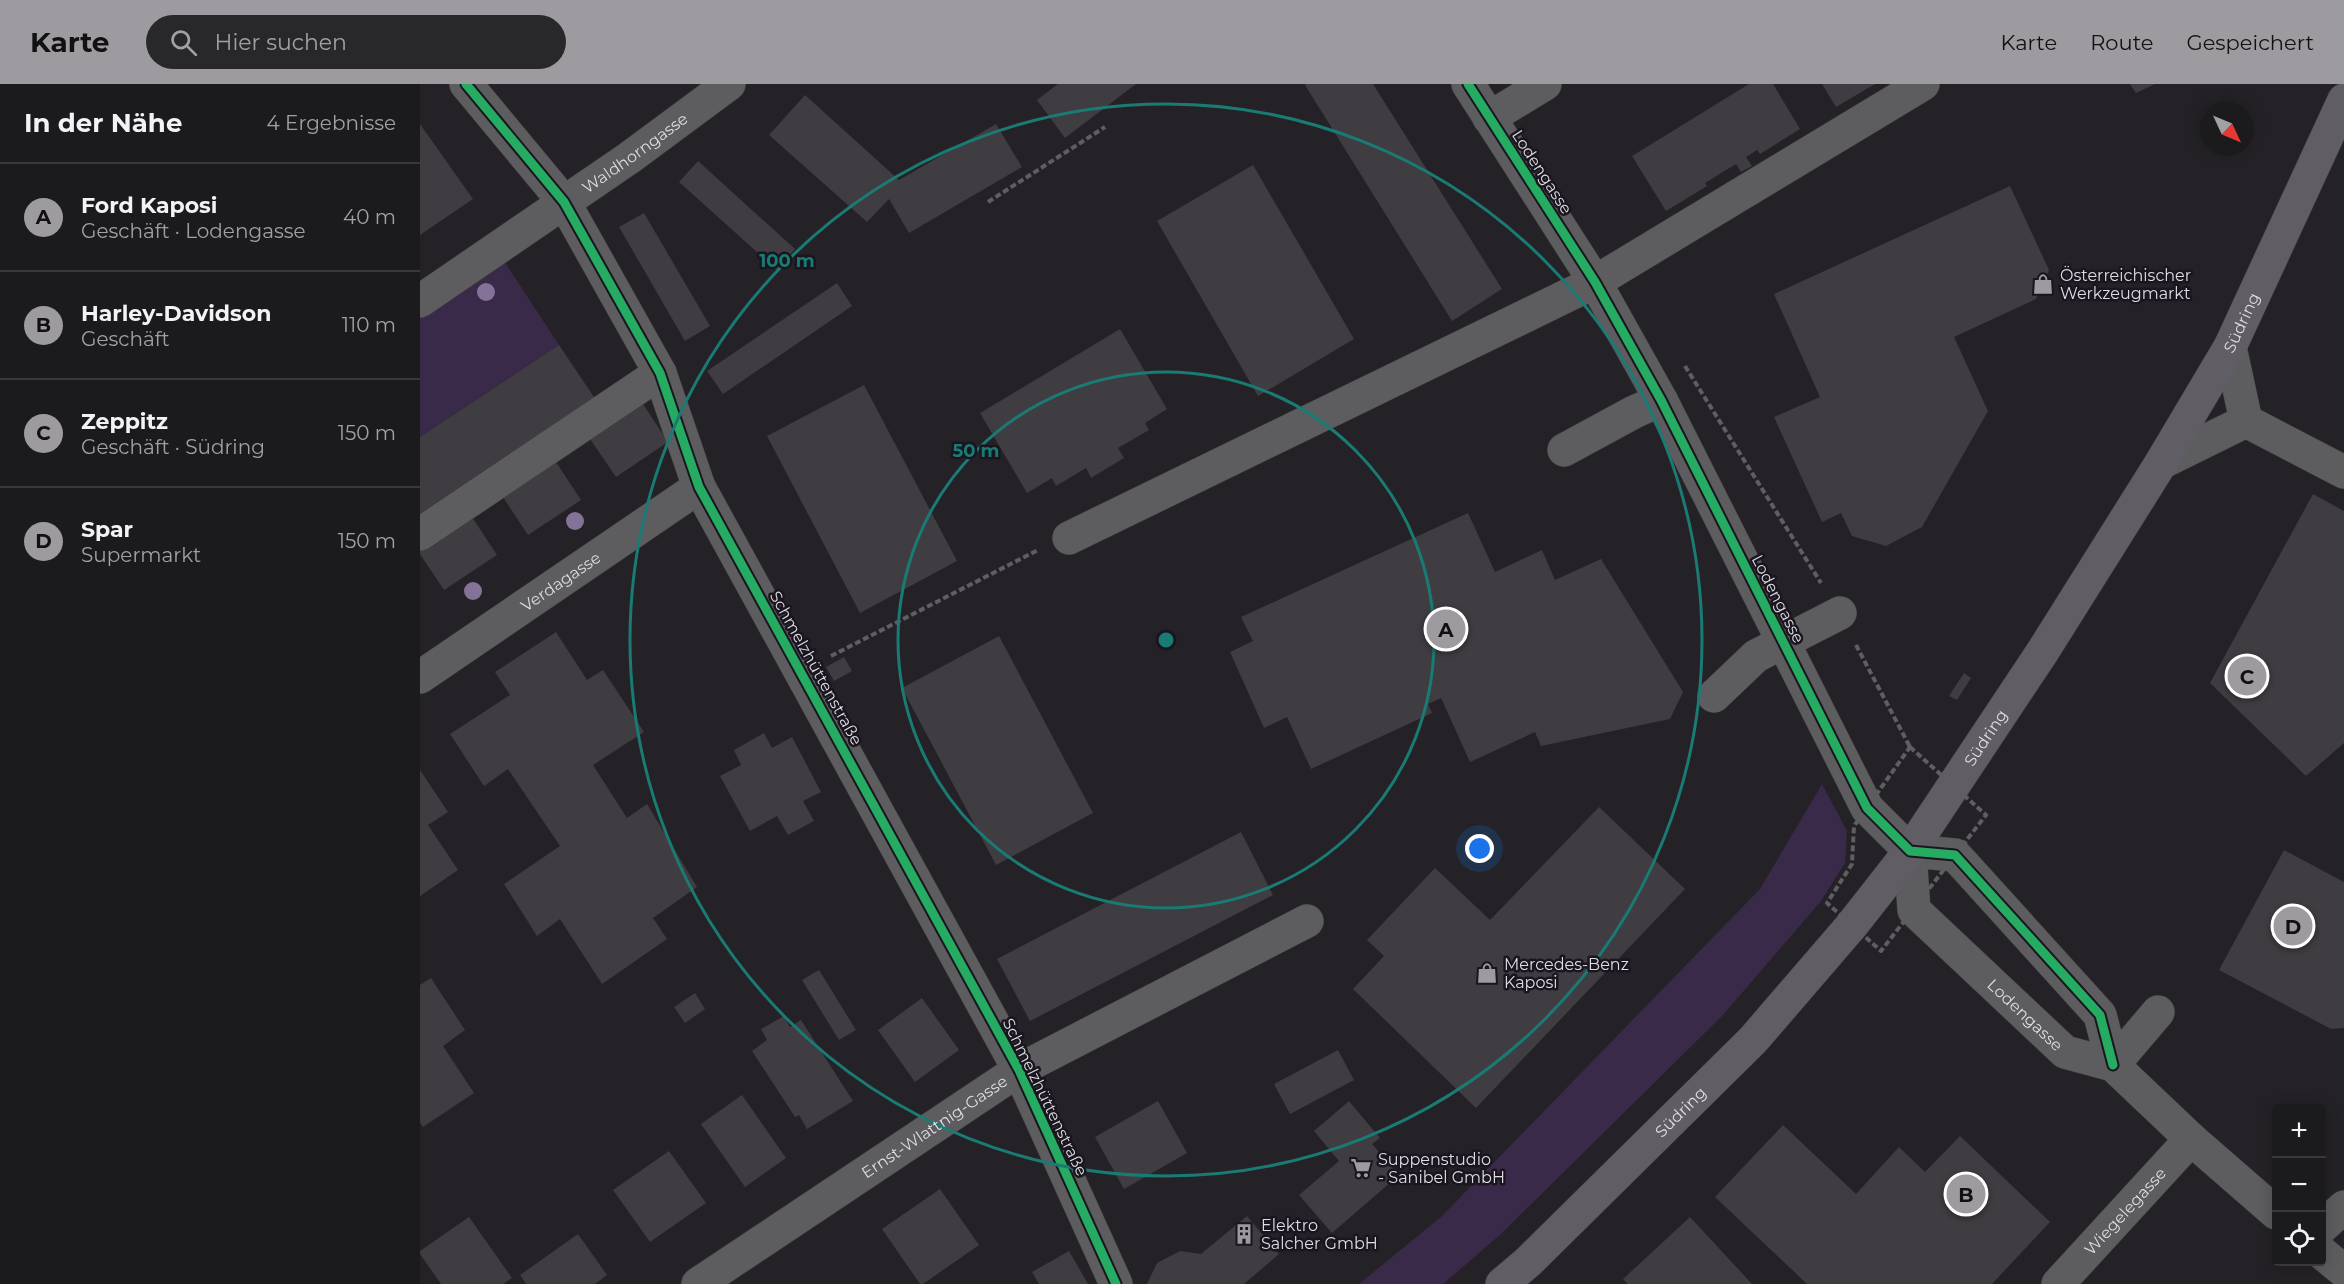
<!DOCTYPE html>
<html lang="de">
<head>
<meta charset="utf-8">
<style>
  :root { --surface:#1b1a1c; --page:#282729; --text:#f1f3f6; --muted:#a0a1a3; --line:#39383b; --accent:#9e9ba0 }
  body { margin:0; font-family:Montserrat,sans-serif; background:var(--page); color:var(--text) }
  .controls { position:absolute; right:18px; bottom:18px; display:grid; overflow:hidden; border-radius:6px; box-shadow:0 3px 15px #0003 }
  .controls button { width:54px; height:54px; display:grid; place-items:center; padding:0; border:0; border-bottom:2px solid var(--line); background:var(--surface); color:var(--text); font:30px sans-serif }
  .compass { position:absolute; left:1780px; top:18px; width:54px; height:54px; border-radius:50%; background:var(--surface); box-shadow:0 3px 15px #0003; rotate:134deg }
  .you { position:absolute; left:1060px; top:765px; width:21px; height:21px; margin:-15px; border:4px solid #fff; border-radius:50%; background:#1a73e8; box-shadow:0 0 0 9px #1a73e833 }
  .badge { display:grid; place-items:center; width:39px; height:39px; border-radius:50%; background:var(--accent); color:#111; font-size:20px; font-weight:700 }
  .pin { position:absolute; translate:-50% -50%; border:3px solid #fff; box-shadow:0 2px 6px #0006 }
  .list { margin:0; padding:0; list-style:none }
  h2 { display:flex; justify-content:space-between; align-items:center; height:78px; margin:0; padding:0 24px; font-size:26px }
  h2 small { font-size:20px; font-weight:400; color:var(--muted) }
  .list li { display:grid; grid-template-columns:39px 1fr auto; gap:18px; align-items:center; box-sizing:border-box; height:108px; padding:0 24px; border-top:2px solid var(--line) }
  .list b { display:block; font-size:22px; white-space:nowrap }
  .list p { margin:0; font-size:20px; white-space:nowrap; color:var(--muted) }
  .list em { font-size:20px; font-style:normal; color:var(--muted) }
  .icon { flex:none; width:33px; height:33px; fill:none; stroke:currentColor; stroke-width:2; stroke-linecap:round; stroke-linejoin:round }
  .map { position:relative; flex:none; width:1924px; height:1200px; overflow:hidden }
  header { display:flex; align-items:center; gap:36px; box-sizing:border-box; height:84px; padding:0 30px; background:var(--accent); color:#111 }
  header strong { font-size:28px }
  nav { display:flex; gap:33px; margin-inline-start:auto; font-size:21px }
  .search { width:420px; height:54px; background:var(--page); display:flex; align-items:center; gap:15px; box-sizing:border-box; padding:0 21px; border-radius:33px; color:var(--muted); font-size:22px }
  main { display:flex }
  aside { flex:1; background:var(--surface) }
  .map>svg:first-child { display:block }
  .green { fill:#3a2a49 }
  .building { fill:#3f3d41 }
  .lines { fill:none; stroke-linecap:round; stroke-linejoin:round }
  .minor-casing { stroke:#3f3e41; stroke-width:34 }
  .major-casing { stroke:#3f3e41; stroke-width:34 }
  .path { stroke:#605e62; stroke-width:4; stroke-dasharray:6 3; stroke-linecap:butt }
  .minor { stroke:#5d5c5f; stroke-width:33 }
  .major { stroke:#605d65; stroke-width:33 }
  .cycleway-casing { stroke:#1a161f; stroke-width:13 }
  .cycleway { stroke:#26ab63; stroke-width:9 }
  .tree { fill:#857298 }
  .ring { fill:none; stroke:#197b74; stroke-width:3 }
  .labels { text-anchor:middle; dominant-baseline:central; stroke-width:5; stroke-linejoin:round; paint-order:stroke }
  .street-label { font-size:16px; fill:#dfdce2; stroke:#1a161f }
  .poi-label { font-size:16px; fill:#dfdce2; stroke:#1a161f; text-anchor:start }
  .centre { fill:#197b74; stroke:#1a161f; stroke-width:3 }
  .ring-label { font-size:18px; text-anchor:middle; font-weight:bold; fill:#197b74; stroke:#1a161f; stroke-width:5; stroke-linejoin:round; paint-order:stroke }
</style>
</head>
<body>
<header>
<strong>Karte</strong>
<div class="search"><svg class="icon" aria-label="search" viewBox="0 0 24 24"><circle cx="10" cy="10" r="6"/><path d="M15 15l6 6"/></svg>Hier suchen</div>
<nav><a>Karte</a><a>Route</a><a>Gespeichert</a></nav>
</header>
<main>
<aside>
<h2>In der Nähe<small>4 Ergebnisse</small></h2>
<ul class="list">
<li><span class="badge">A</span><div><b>Ford Kaposi</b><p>Geschäft · Lodengasse</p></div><em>40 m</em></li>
<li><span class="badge">B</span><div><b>Harley-Davidson</b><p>Geschäft</p></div><em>110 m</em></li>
<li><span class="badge">C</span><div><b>Zeppitz</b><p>Geschäft · Südring</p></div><em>150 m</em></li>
<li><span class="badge">D</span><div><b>Spar</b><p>Supermarkt</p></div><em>150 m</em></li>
</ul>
</aside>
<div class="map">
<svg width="1924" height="1200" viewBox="0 0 1924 1200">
  <rect width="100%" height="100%" fill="#242226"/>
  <path class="green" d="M84,177L139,261L0,353V234Z
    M1402,700L1427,747L1425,779L1401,817L1302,932L1081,1150L1023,1200H939L1022,1132L1340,805Z"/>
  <path class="building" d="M638,0H716L645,54L617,16Z
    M886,0H953L1082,205L1032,237L885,1Z
    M1329,0H1353L1380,45L1340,70L1337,66L1326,73L1332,82L1321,88L1316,80L1285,99L1287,102L1246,127L1212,72Z
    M1402,0H1455L1416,23Z
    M1710,0H1735L1716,9Z
    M385,11L479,96L576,40L602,83L489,149L469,115L447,138L349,51Z
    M0,40L53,115L0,151Z
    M278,77L375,165L357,186L259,98Z
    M833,81L934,255L838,312L737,137Z
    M1590,102L1629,186L1616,215L1534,253L1568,327L1502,443L1466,462L1432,452L1421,429L1402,438L1354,333L1400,313L1354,210Z
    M224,129L290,242L265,257L199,143Z
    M417,199L432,222L303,310L287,287Z
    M700,245L747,325L725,339L729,346L698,364L704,374L671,394L666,384L636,402L632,394L607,409L560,329Z
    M139,261L178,319L16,426L13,421L0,430V353Z
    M444,301L537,477L440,529L347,352Z
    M219,314L248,358L196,393L166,349Z
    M132,372L161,416L108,451L79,407Z
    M1893,410L1924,427V659L1886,692L1790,599Z
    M48,427L77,471L24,506L0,470V459Z
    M1048,429L1075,488L1122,466L1135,496L1181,475L1263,608L1250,635L1121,662L1115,648L1050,678L1021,614L1008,620L1012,629L891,685L867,633L844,644L810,568L833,557L821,533Z
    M136,548L167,596L183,586L224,648L173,681L207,734L227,720L277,803L233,834L247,855L182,900L140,835L117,852L84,800L140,762L88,685L64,702L30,650L90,611L75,588Z
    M579,552L673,729L576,781L482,604Z
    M424,573L432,587L414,597L406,583Z
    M1544,589L1551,594L1537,616L1529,612Z
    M344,649L352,664L372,653L401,708L383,717L394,737L368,751L357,732L330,747L300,692L321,681L314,666Z
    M0,686L28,728L8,741L38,786L0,812Z
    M1179,723L1265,805L1056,1024L933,905L964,872L947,856L1015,784L1070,836Z
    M821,748L853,811L610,937L577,875Z
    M1864,766L1924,798V944L1911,945L1799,886Z
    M399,886L436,946L419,956L382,896Z
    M11,894L45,946L23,962L54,1009L3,1043L0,1038V901Z
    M275,909L285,925L265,939L254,923Z
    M502,914L539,966L495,998L458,946Z
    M364,932L370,943L381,936L433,1017L387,1045L379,1031L375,1033L332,967L347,956L341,945Z
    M918,966L934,996L870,1030L854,1000Z
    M322,1011L366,1074L325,1103L281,1040Z
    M738,1017L767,1069L704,1105L675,1053Z
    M929,1017L960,1054L952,1060L979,1091L912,1149L879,1111L919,1077L894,1047Z
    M1363,1041L1436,1110L1479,1063L1505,1088L1540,1052L1630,1138L1572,1200H1387L1295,1113Z
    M249,1067L286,1119L230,1158L193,1106Z
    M520,1105L559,1161L503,1200H500L462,1145Z
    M827,1132L859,1170L824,1200H727L737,1179L760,1167L781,1170Z
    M49,1133L92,1194L83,1200H21L0,1170V1167Z
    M1270,1133L1332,1200H1208L1203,1195Z
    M158,1150L187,1191L175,1200H106L100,1191Z
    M649,1167L668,1200H619L612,1188Z"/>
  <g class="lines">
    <g class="minor-casing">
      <g id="minor">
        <path d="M46,0L144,118L240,289L279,403L599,986L696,1200"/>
        <path d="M1048,0L1175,198L1241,316L1447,724L1490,767L1535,771L1680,931L1693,981"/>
        <path d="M1069,34L1125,0"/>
        <path id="s1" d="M0,217L209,74L309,0"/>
        <path d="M1810,263L1826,337L1924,388"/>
        <path d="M1144,366L1214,328L1241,316"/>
        <path d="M1741,379L1826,337"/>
        <path d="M0,450L240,289"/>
        <path d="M649,454L1175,198L1503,0"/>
        <path id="s2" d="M0,593L279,403"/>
        <path d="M1294,612L1336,572L1420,529"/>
        <path id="s3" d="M1490,767L1494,826L1645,968L1693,981L1771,1055L1856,1129"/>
        <path d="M1693,981L1738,928"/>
        <path d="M1902,1143L1924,1123"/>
        <path d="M1902,1169L1924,1187"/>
        <path id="s4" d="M278,1200L599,986L887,837"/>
        <path id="s5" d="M1638,1200L1771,1055"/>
      </g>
    </g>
    <g class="major-casing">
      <g id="major">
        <path id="s6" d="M1082,1200L1108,1178L1333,956L1432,841L1490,767L1623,567L1741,379L1810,263L1924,16"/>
      </g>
    </g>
    <path class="path" d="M568,118L685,43
      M1265,282L1401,499
      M1436,561L1490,663
      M411,572L618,466
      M1490,663L1566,731L1461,867L1407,819L1432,780L1434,742Z"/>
    <use href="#minor" class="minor"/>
    <use href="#major" class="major"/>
    <g class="cycleway-casing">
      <path id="cycleway" d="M46,0L144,118L240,289L279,403L599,986L696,1200
        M1048,0L1175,198L1241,316L1447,724L1490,767L1535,771L1680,931L1693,981"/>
    </g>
    <use href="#cycleway" class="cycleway"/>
  </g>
  <g class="tree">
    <circle cx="66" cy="208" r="9"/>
    <circle cx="155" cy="437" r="9"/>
    <circle cx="53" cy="507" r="9"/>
  </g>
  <g class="ring">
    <circle cx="746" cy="556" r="268"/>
    <circle cx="746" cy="556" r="536"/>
  </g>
  <defs>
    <g id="shop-bare" transform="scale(1.62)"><path d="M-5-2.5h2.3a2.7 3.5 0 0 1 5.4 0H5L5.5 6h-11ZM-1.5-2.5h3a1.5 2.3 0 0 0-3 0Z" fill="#9e9ba0" stroke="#1a161f" stroke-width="2.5" paint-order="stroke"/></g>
    <g id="supermarket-bare" transform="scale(1.62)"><path d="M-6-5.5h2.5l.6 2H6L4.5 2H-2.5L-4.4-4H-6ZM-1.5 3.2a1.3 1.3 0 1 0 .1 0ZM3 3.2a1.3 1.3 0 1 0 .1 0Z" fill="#9e9ba0" stroke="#1a161f" stroke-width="2.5" paint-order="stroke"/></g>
    <g id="building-bare" transform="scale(1.62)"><path d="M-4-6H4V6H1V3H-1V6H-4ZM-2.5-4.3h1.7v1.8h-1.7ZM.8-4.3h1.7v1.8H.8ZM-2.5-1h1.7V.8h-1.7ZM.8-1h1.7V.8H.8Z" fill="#9e9ba0" stroke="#1a161f" stroke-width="2.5" paint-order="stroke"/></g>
  </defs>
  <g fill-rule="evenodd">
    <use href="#shop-bare" x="1623" y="200"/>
    <use href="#shop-bare" x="1067" y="889"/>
    <use href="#supermarket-bare" x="941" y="1084"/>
    <use href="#building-bare" x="824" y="1150"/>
  </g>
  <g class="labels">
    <g class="street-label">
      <text stroke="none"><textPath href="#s1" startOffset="261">Waldhorngasse</textPath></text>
      <text transform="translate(1122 88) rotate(57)">Lodengasse</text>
      <text stroke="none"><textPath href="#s6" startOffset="1220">Südring</textPath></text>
      <text stroke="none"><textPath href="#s2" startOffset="170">Verdagasse</textPath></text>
      <text transform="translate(1358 515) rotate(63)">Lodengasse</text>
      <text transform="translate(396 584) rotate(61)">Schmelzhüttenstraße</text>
      <text stroke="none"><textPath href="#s6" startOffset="732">Südring</textPath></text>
      <text stroke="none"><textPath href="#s3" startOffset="212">Lodengasse</textPath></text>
      <text transform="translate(625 1013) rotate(64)">Schmelzhüttenstraße</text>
      <text stroke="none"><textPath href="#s6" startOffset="248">Südring</textPath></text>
      <text stroke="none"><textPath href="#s4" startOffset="284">Ernst-Wlattnig-Gasse</textPath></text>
      <text stroke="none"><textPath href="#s5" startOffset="99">Wiegelegasse</textPath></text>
    </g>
    <g class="poi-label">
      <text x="1640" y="191">Österreichischer<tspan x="1640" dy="18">Werkzeugmarkt</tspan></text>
      <text x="1084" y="880">Mercedes-Benz<tspan x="1084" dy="18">Kaposi</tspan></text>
      <text x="958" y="1075">Suppenstudio<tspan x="958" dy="18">- Sanibel GmbH</tspan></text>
      <text x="841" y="1141">Elektro<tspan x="841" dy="18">Salcher GmbH</tspan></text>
    </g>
  </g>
  <circle cx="746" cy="556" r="9" class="centre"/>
  <g class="ring-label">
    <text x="367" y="183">100 m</text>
    <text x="556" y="373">50 m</text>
  </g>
</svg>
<div class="controls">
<button>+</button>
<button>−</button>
<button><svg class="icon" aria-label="locate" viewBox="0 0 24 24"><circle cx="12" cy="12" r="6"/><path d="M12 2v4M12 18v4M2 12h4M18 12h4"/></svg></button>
</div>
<svg class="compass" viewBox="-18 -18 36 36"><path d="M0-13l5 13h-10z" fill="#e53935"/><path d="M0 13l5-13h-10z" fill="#a0a1a3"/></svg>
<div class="you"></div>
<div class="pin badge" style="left:1026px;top:545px">A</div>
<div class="pin badge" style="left:1546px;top:1110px">B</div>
<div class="pin badge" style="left:1827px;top:592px">C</div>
<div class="pin badge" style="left:1873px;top:842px">D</div>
</div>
</main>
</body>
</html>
